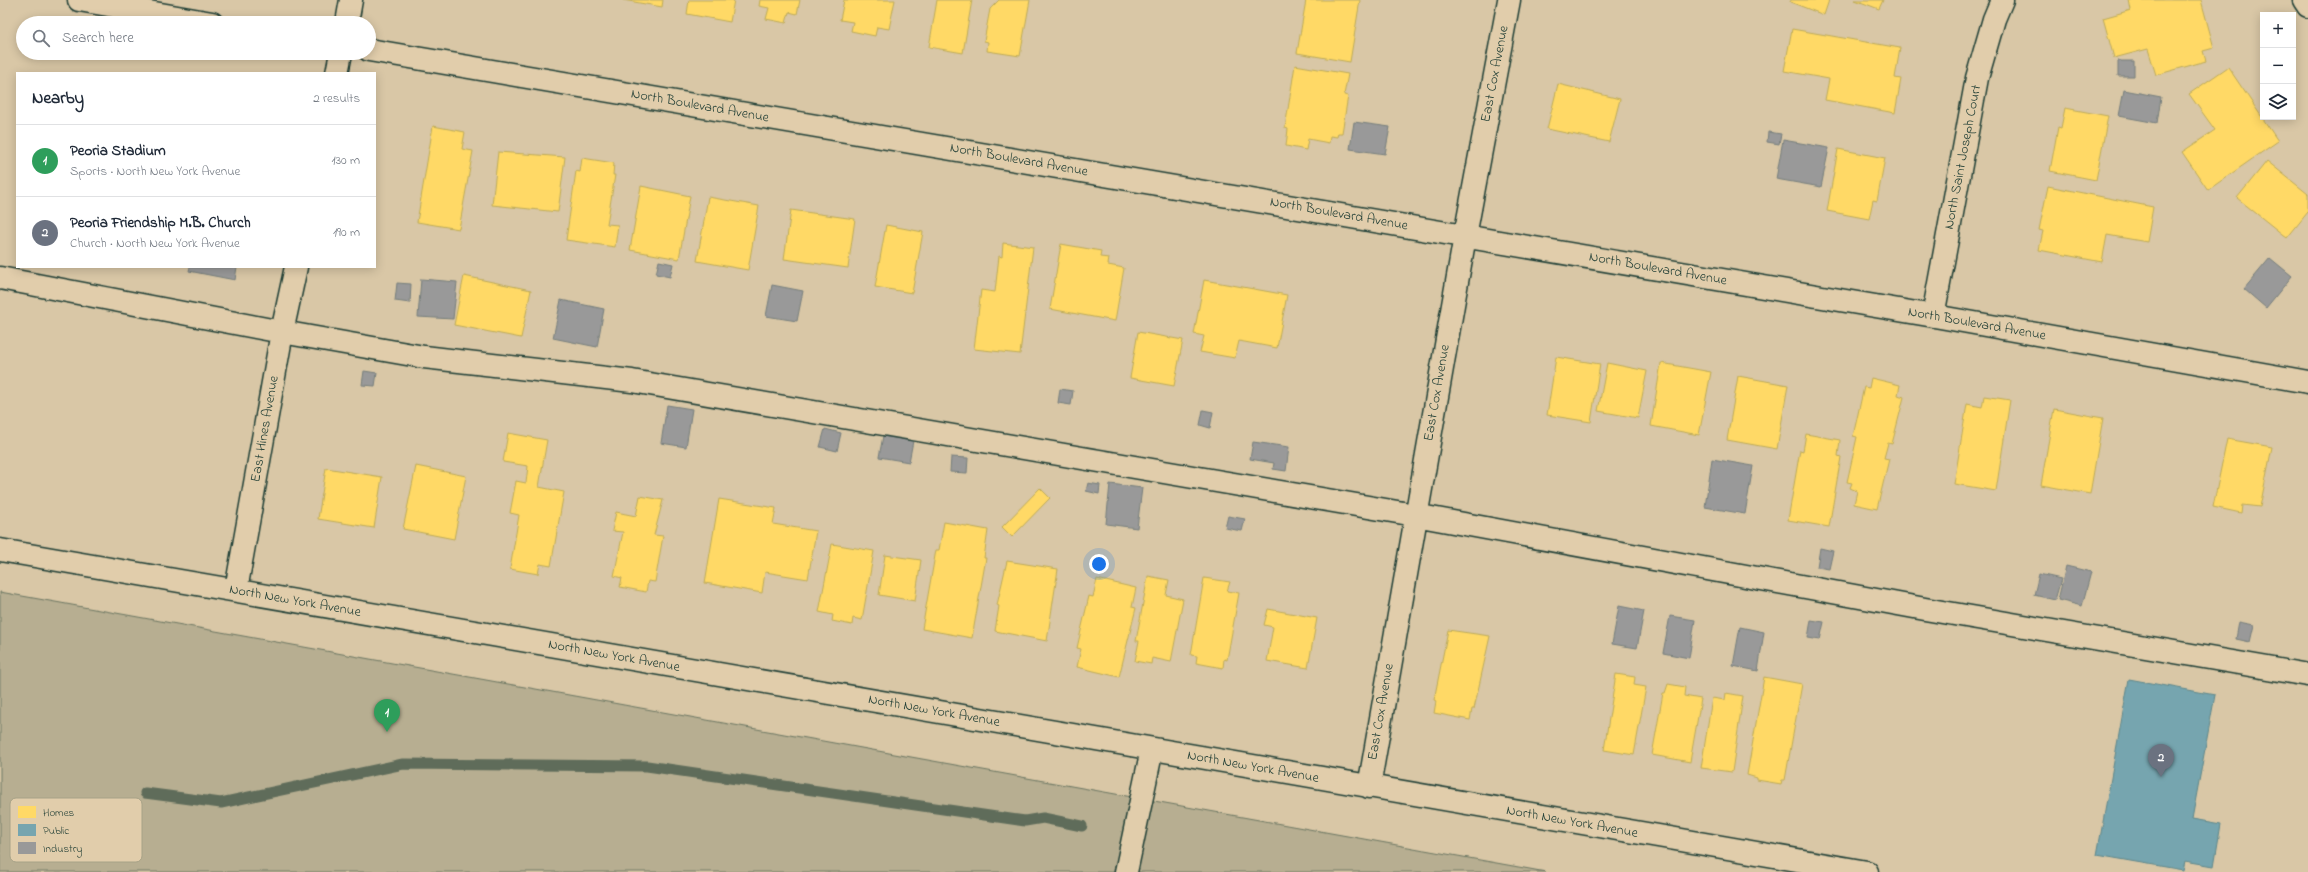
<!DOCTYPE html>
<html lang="en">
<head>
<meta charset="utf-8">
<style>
  :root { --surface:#fff; --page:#f2f2f3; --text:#1f2937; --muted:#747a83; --line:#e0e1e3; --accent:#d1495b }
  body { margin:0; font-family:"Indie Flower",sans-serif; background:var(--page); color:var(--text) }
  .controls { position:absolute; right:12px; top:12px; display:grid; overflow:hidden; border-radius:0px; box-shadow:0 2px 10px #0003 }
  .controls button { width:36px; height:36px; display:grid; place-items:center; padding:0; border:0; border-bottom:1px solid var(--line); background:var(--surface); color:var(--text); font:20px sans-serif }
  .you { position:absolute; left:1099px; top:564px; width:14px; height:14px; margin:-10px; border:3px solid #fff; border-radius:50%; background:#1a73e8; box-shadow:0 0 0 6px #1a73e833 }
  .badge { display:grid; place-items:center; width:26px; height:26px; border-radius:50%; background:var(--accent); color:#fff; font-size:13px; font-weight:700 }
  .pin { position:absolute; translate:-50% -33px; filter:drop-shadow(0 1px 2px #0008) }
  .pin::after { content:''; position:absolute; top:21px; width:14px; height:12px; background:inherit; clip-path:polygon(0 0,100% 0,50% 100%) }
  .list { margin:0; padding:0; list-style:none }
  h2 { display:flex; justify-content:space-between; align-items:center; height:52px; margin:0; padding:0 16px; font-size:17px }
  h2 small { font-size:13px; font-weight:400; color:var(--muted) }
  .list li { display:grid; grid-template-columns:26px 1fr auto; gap:12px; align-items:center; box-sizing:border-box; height:72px; padding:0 16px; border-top:1px solid var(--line) }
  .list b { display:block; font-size:15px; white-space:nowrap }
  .list p { margin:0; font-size:13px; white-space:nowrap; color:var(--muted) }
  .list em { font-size:13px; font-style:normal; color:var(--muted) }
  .icon { flex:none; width:22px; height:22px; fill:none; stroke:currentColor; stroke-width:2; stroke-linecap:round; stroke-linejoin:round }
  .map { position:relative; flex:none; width:2308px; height:872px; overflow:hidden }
  .search { position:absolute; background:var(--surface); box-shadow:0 2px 10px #0003; left:16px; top:16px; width:360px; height:44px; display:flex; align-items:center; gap:10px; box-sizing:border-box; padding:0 14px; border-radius:22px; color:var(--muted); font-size:15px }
  .panel { position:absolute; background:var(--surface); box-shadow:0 2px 10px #0003; left:16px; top:72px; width:360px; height:196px; border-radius:0px }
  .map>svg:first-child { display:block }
  .green { fill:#b7ae91; stroke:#6b7662 }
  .homes { fill:#ffd966; stroke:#bcaa57 }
  .public { fill:#76a5af; stroke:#5c868a }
  .industry { fill:#999; stroke:#747d7b }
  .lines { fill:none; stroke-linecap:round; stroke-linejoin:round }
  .stream { stroke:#5e6c5a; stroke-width:11 }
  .minor-casing { stroke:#1f3d34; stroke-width:25 }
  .minor { stroke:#e1cdab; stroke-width:22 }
  .labels { text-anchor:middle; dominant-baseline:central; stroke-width:4; stroke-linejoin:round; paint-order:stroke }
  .street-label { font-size:14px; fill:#1f3d34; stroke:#e1cdab }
  .key { fill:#e1cdab; stroke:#a7a287; stroke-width:1 }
  .key-label { font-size:11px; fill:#1f3d34 }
</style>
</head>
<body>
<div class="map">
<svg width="2308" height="872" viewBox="0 0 2308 872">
  <rect width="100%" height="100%" fill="#d9c7a6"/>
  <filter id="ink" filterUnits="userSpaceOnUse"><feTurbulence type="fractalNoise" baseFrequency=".025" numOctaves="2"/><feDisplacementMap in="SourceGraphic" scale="8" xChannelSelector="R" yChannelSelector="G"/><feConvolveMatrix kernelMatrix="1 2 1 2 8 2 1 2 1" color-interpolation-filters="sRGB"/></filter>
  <g filter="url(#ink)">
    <path class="green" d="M0,592L1546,872H0Z"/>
    <path class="homes" d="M623,0H663L662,7Z
      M689,0H734L730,22L687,14Z
      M760,0H800L797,14L789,12L786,23L766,19L769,8L759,6Z
      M844,0H895L889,29L877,27L875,36L851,31L853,22L840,20Z
      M937,0H972L963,53L929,47Z
      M999,0H1030L1020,56L987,51L988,42L984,41L990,9Z
      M1306,0H1360L1350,62L1297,53Z
      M1791,0H1829L1824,15L1790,2Z
      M1855,0H1883L1879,9Z
      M2129,0H2201L2214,48L2203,51L2206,61L2156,75L2148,49L2114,58L2103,18L2131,10Z
      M1792,29L1900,48L1895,78L1901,79L1895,113L1825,100L1829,79L1784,71Z
      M1295,65L1348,74L1344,95L1348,96L1342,133H1338L1337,137L1330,136L1329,143L1308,139L1306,150L1286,146L1288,129L1285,128Z
      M2228,67L2278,141L2208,190L2182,152L2215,130L2189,94Z
      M1558,84L1620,99L1609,142L1547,129Z
      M2065,108L2108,116L2096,180L2050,171L2058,127L2061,128Z
      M433,126L465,132L462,149L473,151L459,229L417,222Z
      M1838,149L1885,158L1877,201L1873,200L1869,219L1827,211Z
      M498,152L565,157L558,212L492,205Z
      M582,158L614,163L613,175H615L607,224L618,225L615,247L566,240L576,171L580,172Z
      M2267,161L2308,194V212L2287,238L2237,198Z
      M641,186L690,196L679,259L630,250Z
      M2048,186L2153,207L2147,242L2107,235L2102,262L2039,250L2043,231L2039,230Z
      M708,197L759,206L748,270L697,261Z
      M791,210L855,219L848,268L784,259Z
      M886,225L923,232L912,293L875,287Z
      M1003,243L1033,247L1020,354L974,349L981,290L995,292L999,256L1002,257Z
      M1061,244L1101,251L1100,257L1109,258L1108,265L1124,268L1115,321L1050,309Z
      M464,276L531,290L521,338L454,325Z
      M1204,280L1287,295L1277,348L1239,341L1235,358L1200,352L1204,336L1194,334Z
      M1138,332L1183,340L1174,386L1130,378Z
      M1556,357L1600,364L1591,422L1547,415Z
      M1607,363L1647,371L1638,418L1598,411Z
      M1661,363L1711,372L1699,435L1651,426Z
      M1738,376L1788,385L1777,449L1727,440Z
      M1871,378L1900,385L1898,395L1904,397L1892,444L1888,443L1884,458L1889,459L1877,509L1854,504L1857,491L1850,488L1852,483L1847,482L1857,437L1853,436L1864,387L1869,388Z
      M1984,396L2010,400L1996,491L1954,484L1967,404L1982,407Z
      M2054,409L2103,418L2090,494L2041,485Z
      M508,433L547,440L539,487L564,492L551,566L540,564L538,574L510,569L519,515L510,513L516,481L526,483L528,466L503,462Z
      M1806,434L1840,440L1838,456L1841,457L1829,527L1788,520L1800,450L1803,451Z
      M2227,439L2272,447L2260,507L2242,505L2241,513L2213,507Z
      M416,466L466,476L454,539L403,529Z
      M326,468L382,477L374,528L318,519Z
      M1040,488L1050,498L1012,537L1002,527Z
      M640,496L663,500L654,535L663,536L655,582L648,581L646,592L620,587L622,578L614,576L623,532L612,531L616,512L636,516Z
      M719,499L776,508L773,524L816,531L808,579L765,572L762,593L705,583Z
      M944,522L988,530L984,558H986L972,638L922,629L936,550H939Z
      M832,544L874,551L862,620L853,618L852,625L832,621L833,615L819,612Z
      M885,555L921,560L915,601L879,595Z
      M1007,561L1058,569L1047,641L995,631L999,606L997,605Z
      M1148,576L1169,580L1166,595L1183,599L1171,662L1152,658L1151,664L1135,661L1139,641H1136Z
      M1204,578L1230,582L1227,591L1239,593L1227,660L1224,659L1223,668L1196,663L1197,656L1191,655Z
      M1097,579L1136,588L1132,607L1136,608L1119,677L1077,667L1081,649L1077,648L1089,596L1093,597Z
      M1268,609L1317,618L1308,668L1267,661L1273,627L1264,625Z
      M1448,630L1490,636L1474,709H1472L1470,720L1434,713L1436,701L1434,700Z
      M1616,674L1635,677L1634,685L1646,687L1634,755L1604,750Z
      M1764,677L1802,684L1785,780H1782L1781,784L1757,780V778L1747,775Z
      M1668,684L1685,687L1684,696L1701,699L1690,762L1652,755L1663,693H1665Z
      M1726,693L1743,696L1732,772L1701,768L1712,698L1725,700Z"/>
    <path class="public" d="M2129,679L2215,695L2192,819L2221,824L2214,866L2185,861L2183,870L2097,855Z"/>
    <path class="industry" d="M2118,61H2134V76H2118Z
      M2124,90L2161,97L2157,123L2119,116Z
      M1354,122L1390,127L1385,154L1350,149Z
      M1768,132L1781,134L1779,144L1767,142Z
      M1783,140L1829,148L1821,187L1776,179Z
      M2270,258L2292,276L2266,308L2244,289Z
      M659,261L673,264L670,277L656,274Z
      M190,267H237L235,280L189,271Z
      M421,279L457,282L453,319L418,317Z
      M397,283L411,284L410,303L395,301Z
      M772,285L803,291L797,321L766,316Z
      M561,300L604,309L597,347L553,338Z
      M364,371L377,373L375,386L362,385Z
      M1060,389L1073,391L1071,405L1058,403Z
      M667,405L692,409L686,447L661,443Z
      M1203,410L1213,412L1210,428L1200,425Z
      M825,429L841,433L837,451L820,447Z
      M883,436L913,441L909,462L879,457Z
      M1253,442L1289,447L1286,471L1273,469L1274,463L1250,459Z
      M951,457L968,458L967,473L950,472Z
      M1712,459L1753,466L1745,514L1705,507Z
      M1088,483L1100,485L1099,494L1086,491Z
      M1110,484L1142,488L1137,528L1106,524Z
      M1228,516L1245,519L1242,531L1225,528Z
      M1820,548L1833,551L1829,569L1817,567Z
      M2066,566L2091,572L2082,606L2058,600Z
      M2039,574L2061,579L2055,600L2034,595Z
      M1619,606L1644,611L1637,648L1612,644Z
      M1670,616L1695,620L1689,658L1663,653Z
      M1811,620L1824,622L1820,640L1808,638Z
      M2239,622L2254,625L2250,642L2236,639Z
      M1740,627L1764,632L1758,671L1733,666Z"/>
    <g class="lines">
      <path class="stream" d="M145,793L221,803L403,764L647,766L1025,821L1043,818L1082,826"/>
      <g class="minor-casing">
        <path id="minor" d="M79,0L212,23
          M2304,0L2308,6
          M347,23L351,0
          M369,50L1940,317L2308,382
          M337,73L341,53
          M0,278L282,332L424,357L632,381L1415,515L1925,609L2308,675
          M1933,316L1977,78L1994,19L2002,0
          M0,550L1867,872
          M236,590L282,332L296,267
          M1369,787L1465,236L1509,0
          M1126,872L1152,749"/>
      </g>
      <use href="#minor" class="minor"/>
    </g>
  </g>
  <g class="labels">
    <g class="street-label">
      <text transform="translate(1495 74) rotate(-79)">East Cox Avenue</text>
      <text transform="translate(700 106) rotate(10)">North Boulevard Avenue</text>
      <text transform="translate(1963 157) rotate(-79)">North Saint Joseph Court</text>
      <text transform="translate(1019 160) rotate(10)">North Boulevard Avenue</text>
      <text transform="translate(1339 214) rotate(10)">North Boulevard Avenue</text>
      <text transform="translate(1658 269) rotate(10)">North Boulevard Avenue</text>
      <text transform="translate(1977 324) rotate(10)">North Boulevard Avenue</text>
      <text transform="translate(1437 393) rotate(-80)">East Cox Avenue</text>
      <text transform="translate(265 429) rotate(-80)">East Hines Avenue</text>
      <text transform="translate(295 601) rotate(10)">North New York Avenue</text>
      <text transform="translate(614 656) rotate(10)">North New York Avenue</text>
      <text transform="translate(934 711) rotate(10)">North New York Avenue</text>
      <text transform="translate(1381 712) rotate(-80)">East Cox Avenue</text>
      <text transform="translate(1253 767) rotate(10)">North New York Avenue</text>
      <text transform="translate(1572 822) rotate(10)">North New York Avenue</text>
    </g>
  </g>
  <rect x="10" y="798" width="132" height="64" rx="6" class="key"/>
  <rect x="18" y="806" width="18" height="12" fill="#ffd966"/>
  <rect x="18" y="824" width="18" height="12" fill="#76a5af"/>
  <rect x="18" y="842" width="18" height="12" fill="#999"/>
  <g class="key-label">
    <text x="43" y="816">Homes</text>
    <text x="43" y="834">Public</text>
    <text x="43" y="852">Industry</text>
  </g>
</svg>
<div class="controls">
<button>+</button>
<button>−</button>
<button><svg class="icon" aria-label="layers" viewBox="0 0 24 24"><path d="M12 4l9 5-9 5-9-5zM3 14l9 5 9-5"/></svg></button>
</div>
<div class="you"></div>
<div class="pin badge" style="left:387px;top:732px;background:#2e9e5b">1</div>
<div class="pin badge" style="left:2161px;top:777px;background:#6b7280">2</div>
<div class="search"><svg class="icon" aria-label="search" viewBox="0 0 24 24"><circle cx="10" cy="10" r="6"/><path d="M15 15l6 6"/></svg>Search here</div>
<section class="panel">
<h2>Nearby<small>2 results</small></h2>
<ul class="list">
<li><span class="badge" style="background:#2e9e5b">1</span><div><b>Peoria Stadium</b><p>Sports · North New York Avenue</p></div><em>130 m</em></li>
<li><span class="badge" style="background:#6b7280">2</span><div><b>Peoria Friendship M.B. Church</b><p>Church · North New York Avenue</p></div><em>190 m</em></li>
</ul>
</section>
</div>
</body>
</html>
